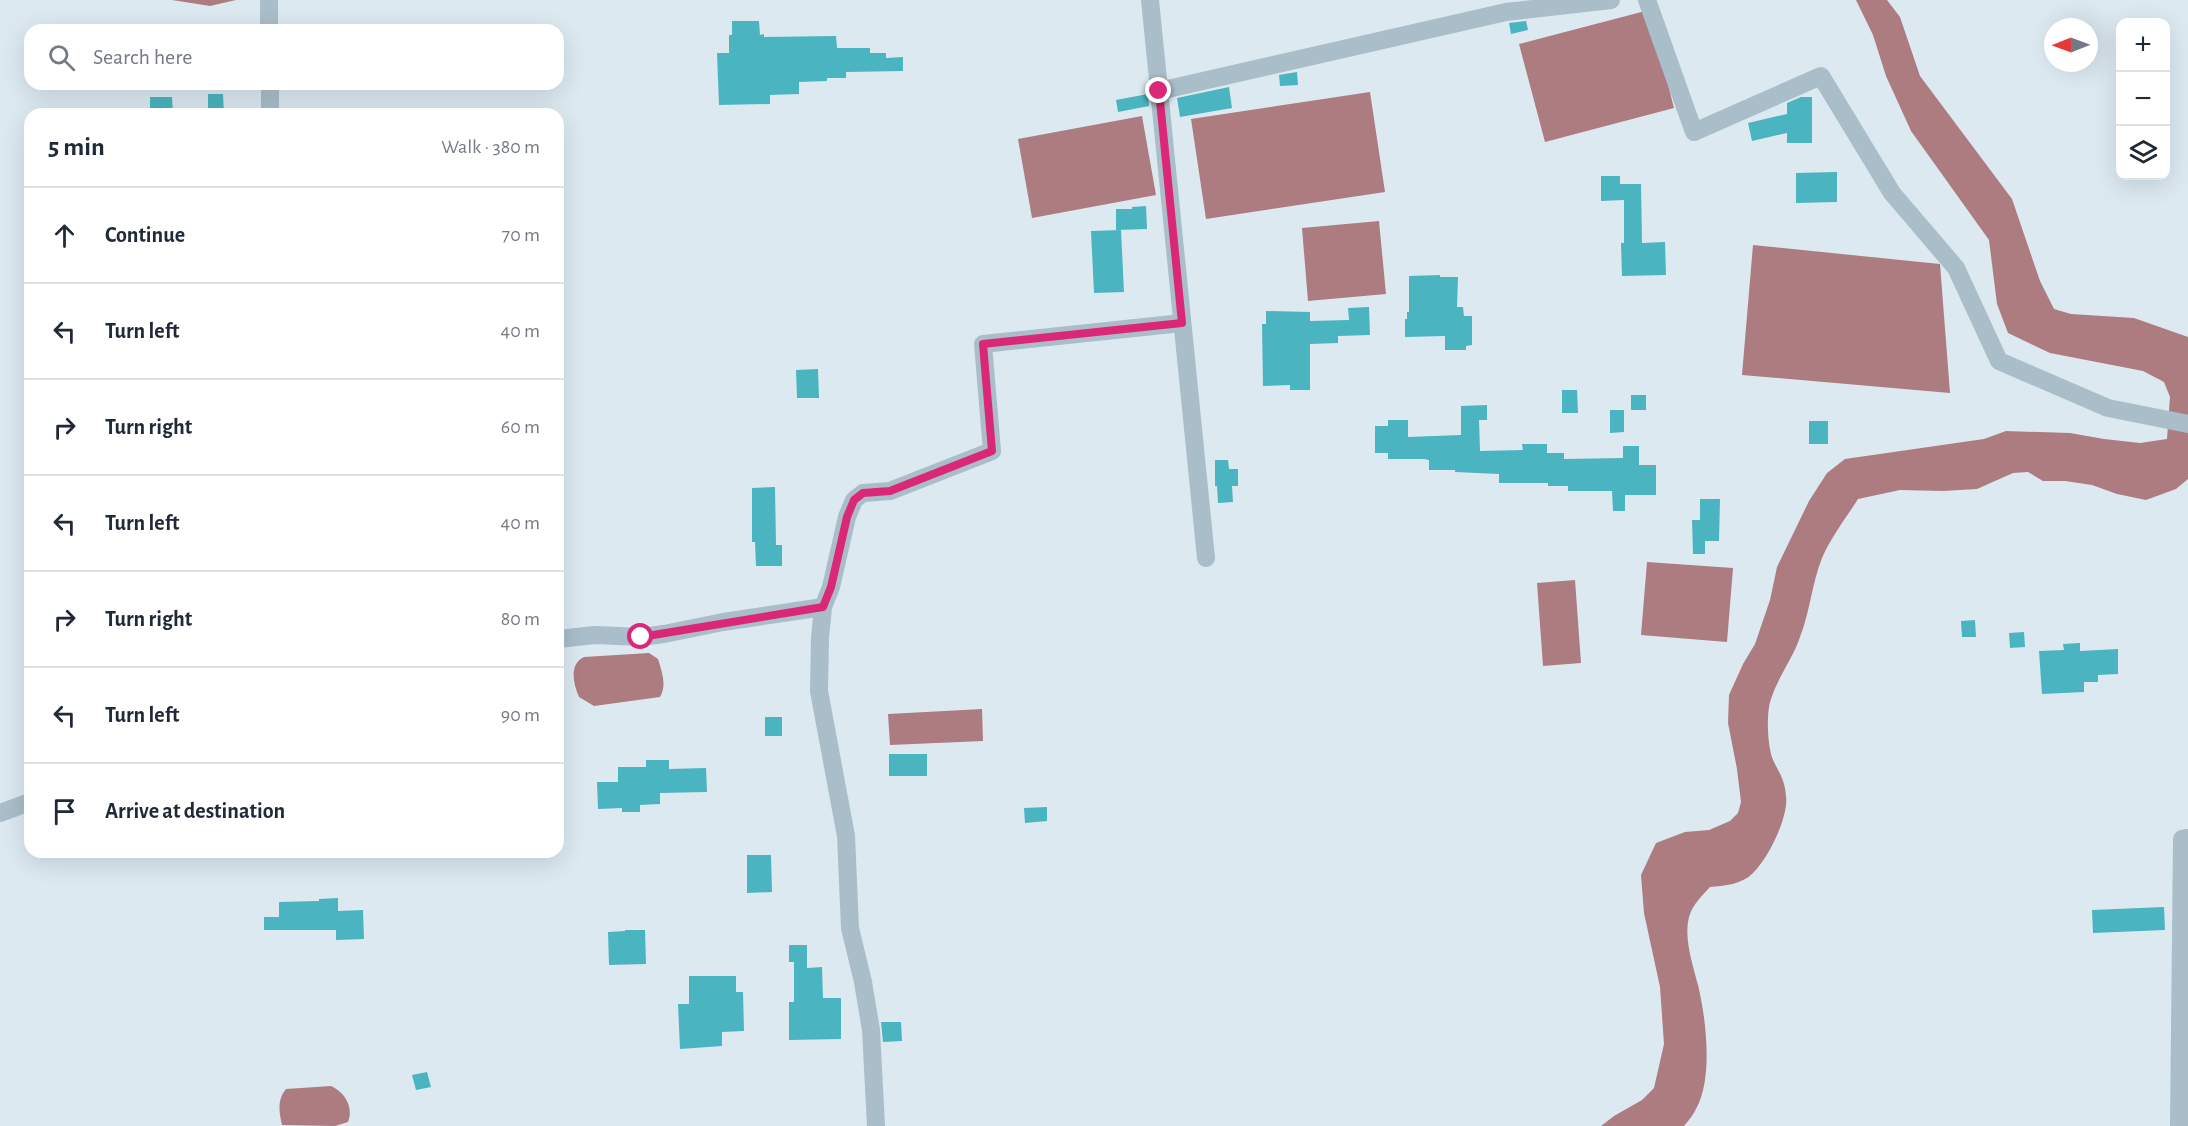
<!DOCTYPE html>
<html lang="en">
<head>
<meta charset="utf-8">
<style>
  :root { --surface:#fff; --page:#f2f2f3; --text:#1f2937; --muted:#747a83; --line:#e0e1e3 }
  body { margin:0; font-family:"Alegreya Sans",sans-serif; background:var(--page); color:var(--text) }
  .controls { position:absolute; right:18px; top:18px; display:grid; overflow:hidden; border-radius:12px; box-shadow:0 6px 24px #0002 }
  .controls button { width:54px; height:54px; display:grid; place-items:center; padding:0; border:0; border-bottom:2px solid var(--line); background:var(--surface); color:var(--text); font:30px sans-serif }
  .compass { position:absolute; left:2044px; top:18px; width:54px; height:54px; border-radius:50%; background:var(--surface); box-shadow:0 6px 24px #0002; rotate:269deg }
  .stop { position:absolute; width:18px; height:18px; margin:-14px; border:4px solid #db2777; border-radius:50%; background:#fff }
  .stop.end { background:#db2777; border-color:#fff; box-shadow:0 2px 6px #0008 }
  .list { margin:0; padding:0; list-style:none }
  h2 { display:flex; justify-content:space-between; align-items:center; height:78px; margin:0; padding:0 24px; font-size:26px }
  h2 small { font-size:20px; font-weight:400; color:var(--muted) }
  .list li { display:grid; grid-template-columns:39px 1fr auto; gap:18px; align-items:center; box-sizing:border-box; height:96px; padding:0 24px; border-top:2px solid var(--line) }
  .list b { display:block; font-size:22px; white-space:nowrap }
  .list em { font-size:20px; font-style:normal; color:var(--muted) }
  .icon { flex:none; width:33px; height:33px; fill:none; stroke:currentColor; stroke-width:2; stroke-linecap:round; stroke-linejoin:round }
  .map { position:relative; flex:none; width:2188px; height:1126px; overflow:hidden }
  .search { position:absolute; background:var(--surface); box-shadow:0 6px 24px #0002; left:24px; top:24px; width:540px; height:66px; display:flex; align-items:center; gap:15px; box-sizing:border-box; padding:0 21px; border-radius:18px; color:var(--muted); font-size:22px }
  .panel { position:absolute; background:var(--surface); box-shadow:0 6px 24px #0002; left:24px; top:108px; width:540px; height:750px; border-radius:18px }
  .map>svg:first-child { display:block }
  .water { fill:#ad7c81 }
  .building { fill:#4ab4c1 }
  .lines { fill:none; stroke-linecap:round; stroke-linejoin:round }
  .minor { stroke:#a9bec9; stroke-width:18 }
  .route { stroke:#db2777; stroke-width:8 }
</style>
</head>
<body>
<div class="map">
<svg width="2188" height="1126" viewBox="0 0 2188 1126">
  <rect width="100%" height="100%" fill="#dce9f1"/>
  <path class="water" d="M172,0H236L210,6Z
    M1856,0H1887L1900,17L1920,76L2012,199L2040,281L2054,309L2071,314L2134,318L2188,337V479L2176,489L2146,500L2117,494L2092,485L2065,481H2043L2028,472L2013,473L1977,489L1943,491L1900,490L1858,499C1846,518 1831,537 1822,558C1812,583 1810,611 1800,637C1793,658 1778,677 1771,699C1766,712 1767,749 1774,762C1780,774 1785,781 1786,796C1789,817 1768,859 1752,874C1742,884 1724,886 1710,887C1700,898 1690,907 1688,922C1685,942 1693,966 1698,985C1706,1018 1713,1076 1697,1107C1694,1114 1689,1120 1684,1126H1601L1614,1116L1642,1100L1654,1088L1664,1044L1660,987L1644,913L1641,875L1656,843L1685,832L1709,830L1730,821L1738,813L1741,802L1737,769L1728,723L1729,695L1743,664L1755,644L1770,600L1777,567L1809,501L1827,473L1845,459L1984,439L2006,431L2070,433L2104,439L2140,443L2167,439L2170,397L2164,382L2143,371L2050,353L2008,333L1997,304L1989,240L1911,131L1886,76L1873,35Z
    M1649,10L1674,108L1545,142L1519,44Z
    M1370,92L1385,192L1206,219L1191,119Z
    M1142,116L1156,195L1032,218L1018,139Z
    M1379,221L1386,294L1308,301L1302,228Z
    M1753,245L1940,264L1950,393L1742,375Z
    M1647,562L1733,568L1727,642L1641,635Z
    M1575,580L1581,663L1543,666L1537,583Z
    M649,653L658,659C662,672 667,685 660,697L594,706L579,697C573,683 569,664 584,657Z
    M982,709L983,741L890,745L888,714Z
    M331,1086C344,1092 354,1106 348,1122L335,1126L282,1125C279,1112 277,1100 286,1089Z"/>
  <path class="building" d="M732,21H759L760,35L764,34V37L836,36L837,48H870V53H886V58L903,57V71L846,72V78H827V81L799,82V94L770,95V104L719,105L717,53H729V35H732Z
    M1526,21L1528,30L1511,34L1509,23Z
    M1297,72L1298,85L1280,86L1279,75Z
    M1229,87L1232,108L1180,117L1177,98Z
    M208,94H223L224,114H208Z
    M1148,94L1149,106L1118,112L1116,100Z
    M150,97H172L173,114H150Z
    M1801,97H1812V143H1787V133L1752,141L1748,123L1787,114V103Z
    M1837,172V202L1796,203V173Z
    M1601,176H1620V184H1641L1642,243L1665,242L1666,275L1622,276L1621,243H1624V200L1601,201Z
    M1146,206L1147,229L1116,230V209H1132V207Z
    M1121,230L1124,292L1094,293L1091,231Z
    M1440,275V277H1458L1457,307H1463L1464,316H1472V345L1466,346V350H1445V336L1405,337V319H1407V312H1409V276Z
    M1369,307L1370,335L1338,336V343L1310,344V390H1290V385L1263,386L1262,324H1266V311L1310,312V321L1349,320L1348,308Z
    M818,369L819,398H797L796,370Z
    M1562,390H1577L1578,413H1562Z
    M1631,395H1646V410H1631Z
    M1487,405V420H1479L1480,451L1523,450L1522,444H1547V453H1564V459L1623,458V446H1639V465H1656V495H1625V511H1613L1612,491H1568V486H1548V483H1499V474L1455,472V470H1429V460L1424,459H1388V453H1375V426H1388V420H1408V437L1461,435V406Z
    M1610,410H1624V432L1610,433Z
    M1809,421H1828V444H1809Z
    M1215,460H1228L1229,469H1238V486H1232L1233,502L1218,503L1217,486H1215Z
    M775,487L776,545H782V566H756L755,542H752V488Z
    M1700,499H1720L1719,541H1705V554H1693L1692,520H1700Z
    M1975,620L1976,637H1962L1961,621Z
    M2024,632L2025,647L2010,648L2009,633Z
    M2080,643V651L2118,649V674L2098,675V682H2084V692L2042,694L2039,651L2064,650L2063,644Z
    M765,717H782V736H765Z
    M889,754H927V776H889Z
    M646,760H669V769L706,768L707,792L660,793V804L640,805V812H622V808L598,809L597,782H618V767H646Z
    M1047,807V821L1025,823L1024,808Z
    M747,855H771L772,892L747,893Z
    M338,898V911L363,910L364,939L336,940V930H264V917H279V902L319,901V899Z
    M2164,907L2165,930L2093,933L2092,910Z
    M625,930H645L646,964L609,965L608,932L625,931Z
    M789,945H807V968L822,967L823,998H841V1039L789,1040V1002H794V962H789Z
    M689,976H736V992H743L744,1031L722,1032V1046L680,1049L678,1004H689Z
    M881,1022H901L902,1041L883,1042Z
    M427,1072L431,1087L416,1090L412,1075Z"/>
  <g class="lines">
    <path class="minor" d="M269,0V30
      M1150,0L1206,558
      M1647,0L1694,132L1821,76L1892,193L1956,268L1999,361L2108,408L2188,424
      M270,84V114
      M1159,91L1506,12L1611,0
      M823,607L820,638L819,691L846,836L850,928L863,982L871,1030L876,1126
      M558,639L595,635L641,637L664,634L723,622L823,607L831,587L847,517L854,500L863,493L890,491L992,451L983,344L1182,323
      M0,813L30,802
      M2179,1126L2182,839L2188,838"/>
  </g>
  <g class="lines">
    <path class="route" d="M641,637L823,607L831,587L847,517L854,500L863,493L890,491L992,451L983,344L1182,323L1159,91"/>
  </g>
</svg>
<div class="controls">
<button>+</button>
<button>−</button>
<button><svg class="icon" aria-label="layers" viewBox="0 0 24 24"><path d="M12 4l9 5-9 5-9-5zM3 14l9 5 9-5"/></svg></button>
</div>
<svg class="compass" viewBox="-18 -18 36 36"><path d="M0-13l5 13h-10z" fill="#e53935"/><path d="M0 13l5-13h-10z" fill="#747a83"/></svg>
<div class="stop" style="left:641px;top:637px"></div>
<div class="stop end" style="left:1159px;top:91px"></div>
<div class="search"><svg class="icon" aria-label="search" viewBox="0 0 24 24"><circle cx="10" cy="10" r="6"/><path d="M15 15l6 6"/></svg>Search here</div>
<section class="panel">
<h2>5 min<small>Walk · 380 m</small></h2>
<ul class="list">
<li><svg class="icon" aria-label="ahead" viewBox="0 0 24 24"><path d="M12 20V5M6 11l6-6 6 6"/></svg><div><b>Continue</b></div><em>70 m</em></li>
<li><svg class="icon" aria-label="left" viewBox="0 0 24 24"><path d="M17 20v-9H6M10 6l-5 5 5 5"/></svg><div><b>Turn left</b></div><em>40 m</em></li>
<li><svg class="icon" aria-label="right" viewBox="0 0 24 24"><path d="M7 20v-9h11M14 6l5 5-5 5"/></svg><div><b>Turn right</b></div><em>60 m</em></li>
<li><svg class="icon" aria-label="left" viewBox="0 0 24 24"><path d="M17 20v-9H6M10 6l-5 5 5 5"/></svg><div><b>Turn left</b></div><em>40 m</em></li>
<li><svg class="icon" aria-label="right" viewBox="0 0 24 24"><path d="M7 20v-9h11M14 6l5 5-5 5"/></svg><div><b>Turn right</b></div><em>80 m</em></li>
<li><svg class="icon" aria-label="left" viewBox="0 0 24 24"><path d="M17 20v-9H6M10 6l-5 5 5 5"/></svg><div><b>Turn left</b></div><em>90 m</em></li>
<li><svg class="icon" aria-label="arrive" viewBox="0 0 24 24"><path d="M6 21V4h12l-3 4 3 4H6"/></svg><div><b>Arrive at destination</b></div></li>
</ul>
</section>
</div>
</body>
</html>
